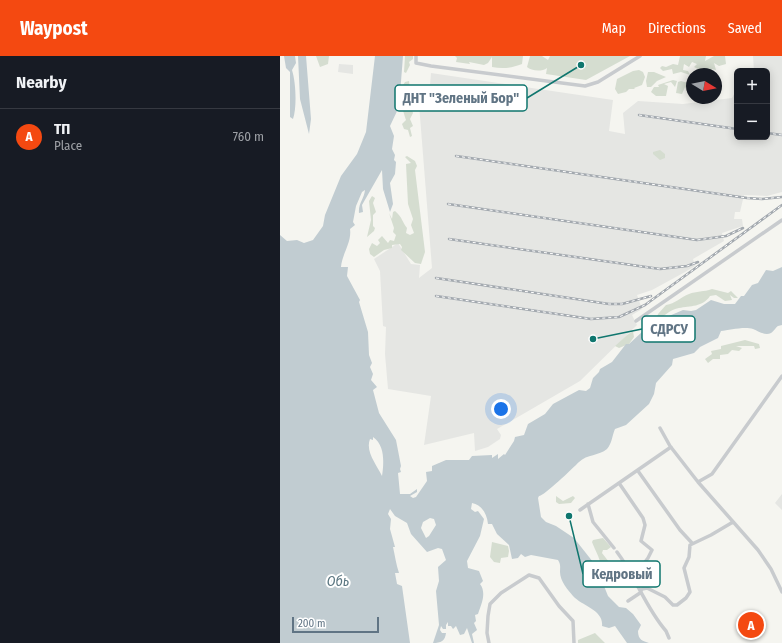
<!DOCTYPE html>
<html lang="en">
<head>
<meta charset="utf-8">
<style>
  :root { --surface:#171b24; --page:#242831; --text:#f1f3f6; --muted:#9ea1a6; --line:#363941; --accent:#f44911 }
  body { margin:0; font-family:"Fira Sans Condensed",sans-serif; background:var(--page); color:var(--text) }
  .controls { position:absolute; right:12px; top:12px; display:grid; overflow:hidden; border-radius:6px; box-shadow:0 2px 10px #0003 }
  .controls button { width:36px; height:36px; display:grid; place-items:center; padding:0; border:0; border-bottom:1px solid var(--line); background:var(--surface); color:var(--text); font:20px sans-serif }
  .compass { position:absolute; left:406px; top:12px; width:36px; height:36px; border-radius:50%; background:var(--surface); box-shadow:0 2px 10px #0003; rotate:100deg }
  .scale { position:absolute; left:12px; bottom:10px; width:87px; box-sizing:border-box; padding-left:4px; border:2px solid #607484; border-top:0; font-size:11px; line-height:14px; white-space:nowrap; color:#607484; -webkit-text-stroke:3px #fff; paint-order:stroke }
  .you { position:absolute; left:221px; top:353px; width:14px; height:14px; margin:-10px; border:3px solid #fff; border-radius:50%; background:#1a73e8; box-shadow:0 0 0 6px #1a73e833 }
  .badge { display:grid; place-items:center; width:26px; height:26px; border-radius:50%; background:var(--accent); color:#fff; font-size:13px; font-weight:700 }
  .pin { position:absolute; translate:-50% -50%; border:2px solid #fff; box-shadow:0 1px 4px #0006 }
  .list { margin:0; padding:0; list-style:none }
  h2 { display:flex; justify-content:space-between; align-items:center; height:52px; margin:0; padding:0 16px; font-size:17px }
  h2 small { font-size:13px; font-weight:400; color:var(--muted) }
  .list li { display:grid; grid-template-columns:26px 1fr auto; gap:12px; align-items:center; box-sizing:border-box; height:56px; padding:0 16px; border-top:1px solid var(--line) }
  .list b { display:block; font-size:15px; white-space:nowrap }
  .list p { margin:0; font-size:13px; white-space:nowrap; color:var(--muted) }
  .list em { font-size:13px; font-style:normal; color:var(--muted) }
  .map { position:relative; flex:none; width:502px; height:587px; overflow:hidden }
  header { display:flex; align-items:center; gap:24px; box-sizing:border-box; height:56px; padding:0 20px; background:var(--accent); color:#fff }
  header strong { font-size:19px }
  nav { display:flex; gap:22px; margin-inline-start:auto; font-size:14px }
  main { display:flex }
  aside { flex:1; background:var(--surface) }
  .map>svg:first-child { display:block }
  .built { fill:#e5e6e3 }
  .green { fill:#d5ddd0 }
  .water { fill:#c1ccd1; fill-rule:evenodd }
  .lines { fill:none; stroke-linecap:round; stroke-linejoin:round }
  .minor { stroke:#c8cbce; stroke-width:3.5 }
  .rail-casing { stroke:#a3a9af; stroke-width:2.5 }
  .rail { stroke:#fff; stroke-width:1; stroke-dasharray:3; stroke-linecap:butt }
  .labels { text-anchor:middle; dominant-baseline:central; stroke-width:4; stroke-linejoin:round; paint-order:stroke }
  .water-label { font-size:14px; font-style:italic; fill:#5c7782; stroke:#fff }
  .leader { fill:none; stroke:#0f766e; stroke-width:1.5 }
  .callout-dot { fill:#0f766e; stroke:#fff; stroke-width:1.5 }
  .callout { fill:#fff; stroke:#0f766e; stroke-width:1.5 }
  .callout-label { font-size:14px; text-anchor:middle; font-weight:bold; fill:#607484 }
</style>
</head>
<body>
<header>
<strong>Waypost</strong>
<nav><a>Map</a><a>Directions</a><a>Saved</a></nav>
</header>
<main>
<aside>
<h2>Nearby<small></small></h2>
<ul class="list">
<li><span class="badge">A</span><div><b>ТП</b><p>Place</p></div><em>760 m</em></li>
</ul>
</aside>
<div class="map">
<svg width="502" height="587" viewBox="0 0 502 587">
  <rect width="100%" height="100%" fill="#f5f5f0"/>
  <path class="built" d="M473,0H502V136L487,140L464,139L460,156H455L454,163H462L463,170L442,177L444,185L413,203L415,210L405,216L372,234L357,239L362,253L352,259L357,269L300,325L217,373L221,379L220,383L208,391L195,395L194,377L144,389L151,340L108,333L105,298L106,271L103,270L100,215L94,203L118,187L131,208L140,209L139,222L152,212L139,48H143L144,41H149L151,17L333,44L329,75L345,78L343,57L358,45L403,48L452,42L455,36H457V81H487V15H474Z
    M59,8L73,9V18L58,16Z
    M502,438V454L495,447Z"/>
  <path class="green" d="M36,0H49L48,8L40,11Z
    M125,0H133V3L129,6L130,9L126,17L124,16Z
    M175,0H243L242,8C232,12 223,13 212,11V1L208,7L204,9L189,6L190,8L176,6L177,2Z
    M250,0H262L268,4L270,0H350L306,24L266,18L267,12C262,16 251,15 247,11Z
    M400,0H426L425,5L434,0H445L446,8L439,10L434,7L436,14L432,13L430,18H424L421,16L417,18L414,17L418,13L414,11L417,8L412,6L409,11L404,8L403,14L408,15L410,19L401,16L393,18L392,13L383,15L380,12L382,10L386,11L393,8L398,9Z
    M359,14L363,16L365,21L362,29L354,32L355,33H349L346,36L338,38L335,33L337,23L353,15Z
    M368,16H374L386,21L377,25L371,31H367L366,25Z
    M393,24L397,25L395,31L391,26L384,28L388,30L386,40H376L371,36L374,31H379L378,29Z
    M129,25L131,44L127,47L130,48L133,57L130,63L133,70L130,72L132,80L130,81L128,74L124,73L122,68L126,64C122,52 117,37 125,26Z
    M401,25L408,27L407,35L405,31L402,38L396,37L398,26Z
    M380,94L385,98V102L380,104L373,98V96Z
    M127,100L135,105L137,110L135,114L145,196L141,208L135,207L121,194L122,191L120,188L112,189V192L104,194L94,201L90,198L89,193L92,187L97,190L100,187L98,184L102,180L108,187L110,184L114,185L116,179L113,176L114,172L109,157L112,163L113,156L115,155C123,162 122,166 127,172L126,177L130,179L134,177L131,169L133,163L128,148L126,108L131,107L125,101Z
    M92,140L95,142L93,147L96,156L93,159V170L95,172L94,175L87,181L91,164L89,145Z
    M432,233L448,237L451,235L458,242H454L450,239L452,244L445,245L436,239L430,240C423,251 410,250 399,252C391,253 381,262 375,267L378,258L386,249C395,248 401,241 409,238C416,235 424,236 432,233Z
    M353,275L354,281L349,288L339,292L335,290L347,279Z
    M465,284L479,288L480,292L475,293L474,290H456L462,292L459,295L452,294L448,298L440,299V303H433L428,307L425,303L432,298L431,295L441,293V290Z
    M276,440L283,445L293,440L295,442L291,447L279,448L276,446Z
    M323,482L331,491L327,494H323L322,497L329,506L328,512H324L321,510C320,502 315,494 312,486L313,484Z
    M212,486L228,490L229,495L228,501L221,502L220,507L214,506L210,501Z
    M315,577L325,587H298V584Z"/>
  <path class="water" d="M4,0H15L16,7L12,14C16,27 17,51 13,63L10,61V16L6,12Z
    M18,0H26L31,63L29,78L20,43Z
    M95,0H123L119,51L110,70L114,80L112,93L115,99L114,104L116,106L115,118L110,127L113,148L110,156L103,133L102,114L82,149L83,156L79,157C78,148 84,143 85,134L82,136L76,150L73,166L75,169L70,173C72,186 62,198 61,211H68L67,220L80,244L79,246L88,276L89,299L92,307L90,311L93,318L91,324L97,331L93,334L99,357L116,384L121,410L120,413L121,416L118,417L120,438H130L137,433V436L130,440L133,442L136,441L147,425L146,416L152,415V410L166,404H189L192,400L212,399V402L218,398V403L224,398L225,399L234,385L235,381L244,379L248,368L265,358L273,348L299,334L306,335L310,332L313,322L319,316L320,313L332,306L346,288H349L362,276L374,273L382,263L403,254L411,255L416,254L431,244L444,248H455L461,240H464L472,229L478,227L486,214L493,215L502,211V269L498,270C496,271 494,275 491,277C485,280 478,275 473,273C465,270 449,274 441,275L438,282L420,291L414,297L393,303L392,309L376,327L374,338L369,348L346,369L335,373C332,380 332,387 327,393C319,400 307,398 299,406C293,412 264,440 259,440L258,442L261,461L266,466L276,470L294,482L313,506L316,512L317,523L324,530L328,540L339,551L346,552L353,558L361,569L358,575C358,584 363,585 369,587H347L335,570L329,572L322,570C324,554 302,550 293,540C288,534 280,525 280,516C280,511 281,509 278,504L251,499L245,501L241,498L238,502L232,503L229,489L217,478L212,468H208C207,458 202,449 192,447L191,453L195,456L198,455L204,463L200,480L187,505L188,512L199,515L203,525L200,528C207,537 201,549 198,558L195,559L196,565L194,567L197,574L192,578L194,587H192L187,572L184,578L180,579L176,570L173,573L171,570H168V566L166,569V573H163L161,570L160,574L162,577H166C165,585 161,587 153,587L159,569L156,535L159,525L158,511L166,504L162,493L158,492L147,496L131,478L127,467L115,460L110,453L108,458L111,463L110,473L115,491H113C115,500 116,508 119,517H115L117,528L122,530L130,587H0V179L7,185L17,184L24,187L33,184L43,170L45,159L61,120L77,98L86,76ZM93,381C105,389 104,407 102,420C97,409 85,396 90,383L93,384ZM150,462L154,463L156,469L149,480L146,482L141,472L143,466Z"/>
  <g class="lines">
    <path class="minor" d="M136,0V7L151,10L305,30L318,26L360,0
      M356,265L502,164
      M380,372L390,390L418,426L478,494L491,513L502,536
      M358,415L400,474L412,487
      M418,426L432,418L502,320
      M339,427L363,462L365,469L361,485L372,494L368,502L356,518
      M308,448L313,466L334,492
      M300,454L391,391
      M337,496C356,521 365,551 386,575L389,582
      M349,513L367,532L385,541L393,549H397L406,542L410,536L404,512L409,501L410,489L431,479L453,466
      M348,545L360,537L362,533L367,532
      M209,587L207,577L208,560L210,548L221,537L249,519L259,522L279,550L293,565L294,587"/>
    <g class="rail-casing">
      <path id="rail" d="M359,59L457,73
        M487,77L502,79
        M176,100L467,142L482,143L502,141
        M168,148L417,184L446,180L463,172
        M169,183L380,213L407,210L418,206
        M156,222L329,248H342L371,240
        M156,240L311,263L339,261L365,249L502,149"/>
    </g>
    <use href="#rail" class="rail"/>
  </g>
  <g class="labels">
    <g class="water-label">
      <text x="58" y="525">Обь</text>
    </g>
  </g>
  <path class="leader" d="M301 9L247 42M313 283L362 273M289 460L303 518"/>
  <g class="callout-dot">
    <circle cx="301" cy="9" r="4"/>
    <circle cx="313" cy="283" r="4"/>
    <circle cx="289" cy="460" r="4"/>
  </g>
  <g class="callout">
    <rect x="115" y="29" width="132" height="26" rx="4"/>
    <rect x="362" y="260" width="53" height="26" rx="4"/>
    <rect x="303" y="505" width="77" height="26" rx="4"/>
  </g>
  <g class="callout-label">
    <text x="181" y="47">ДНТ "Зеленый Бор"</text>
    <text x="389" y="278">СДРСУ</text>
    <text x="342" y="523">Кедровый</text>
  </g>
</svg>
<div class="controls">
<button>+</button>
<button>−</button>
</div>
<svg class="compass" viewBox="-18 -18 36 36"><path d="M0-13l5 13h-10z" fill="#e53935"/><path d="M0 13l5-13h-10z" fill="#9ea1a6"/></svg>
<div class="scale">200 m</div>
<div class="you"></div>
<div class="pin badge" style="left:471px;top:569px">A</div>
</div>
</main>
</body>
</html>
